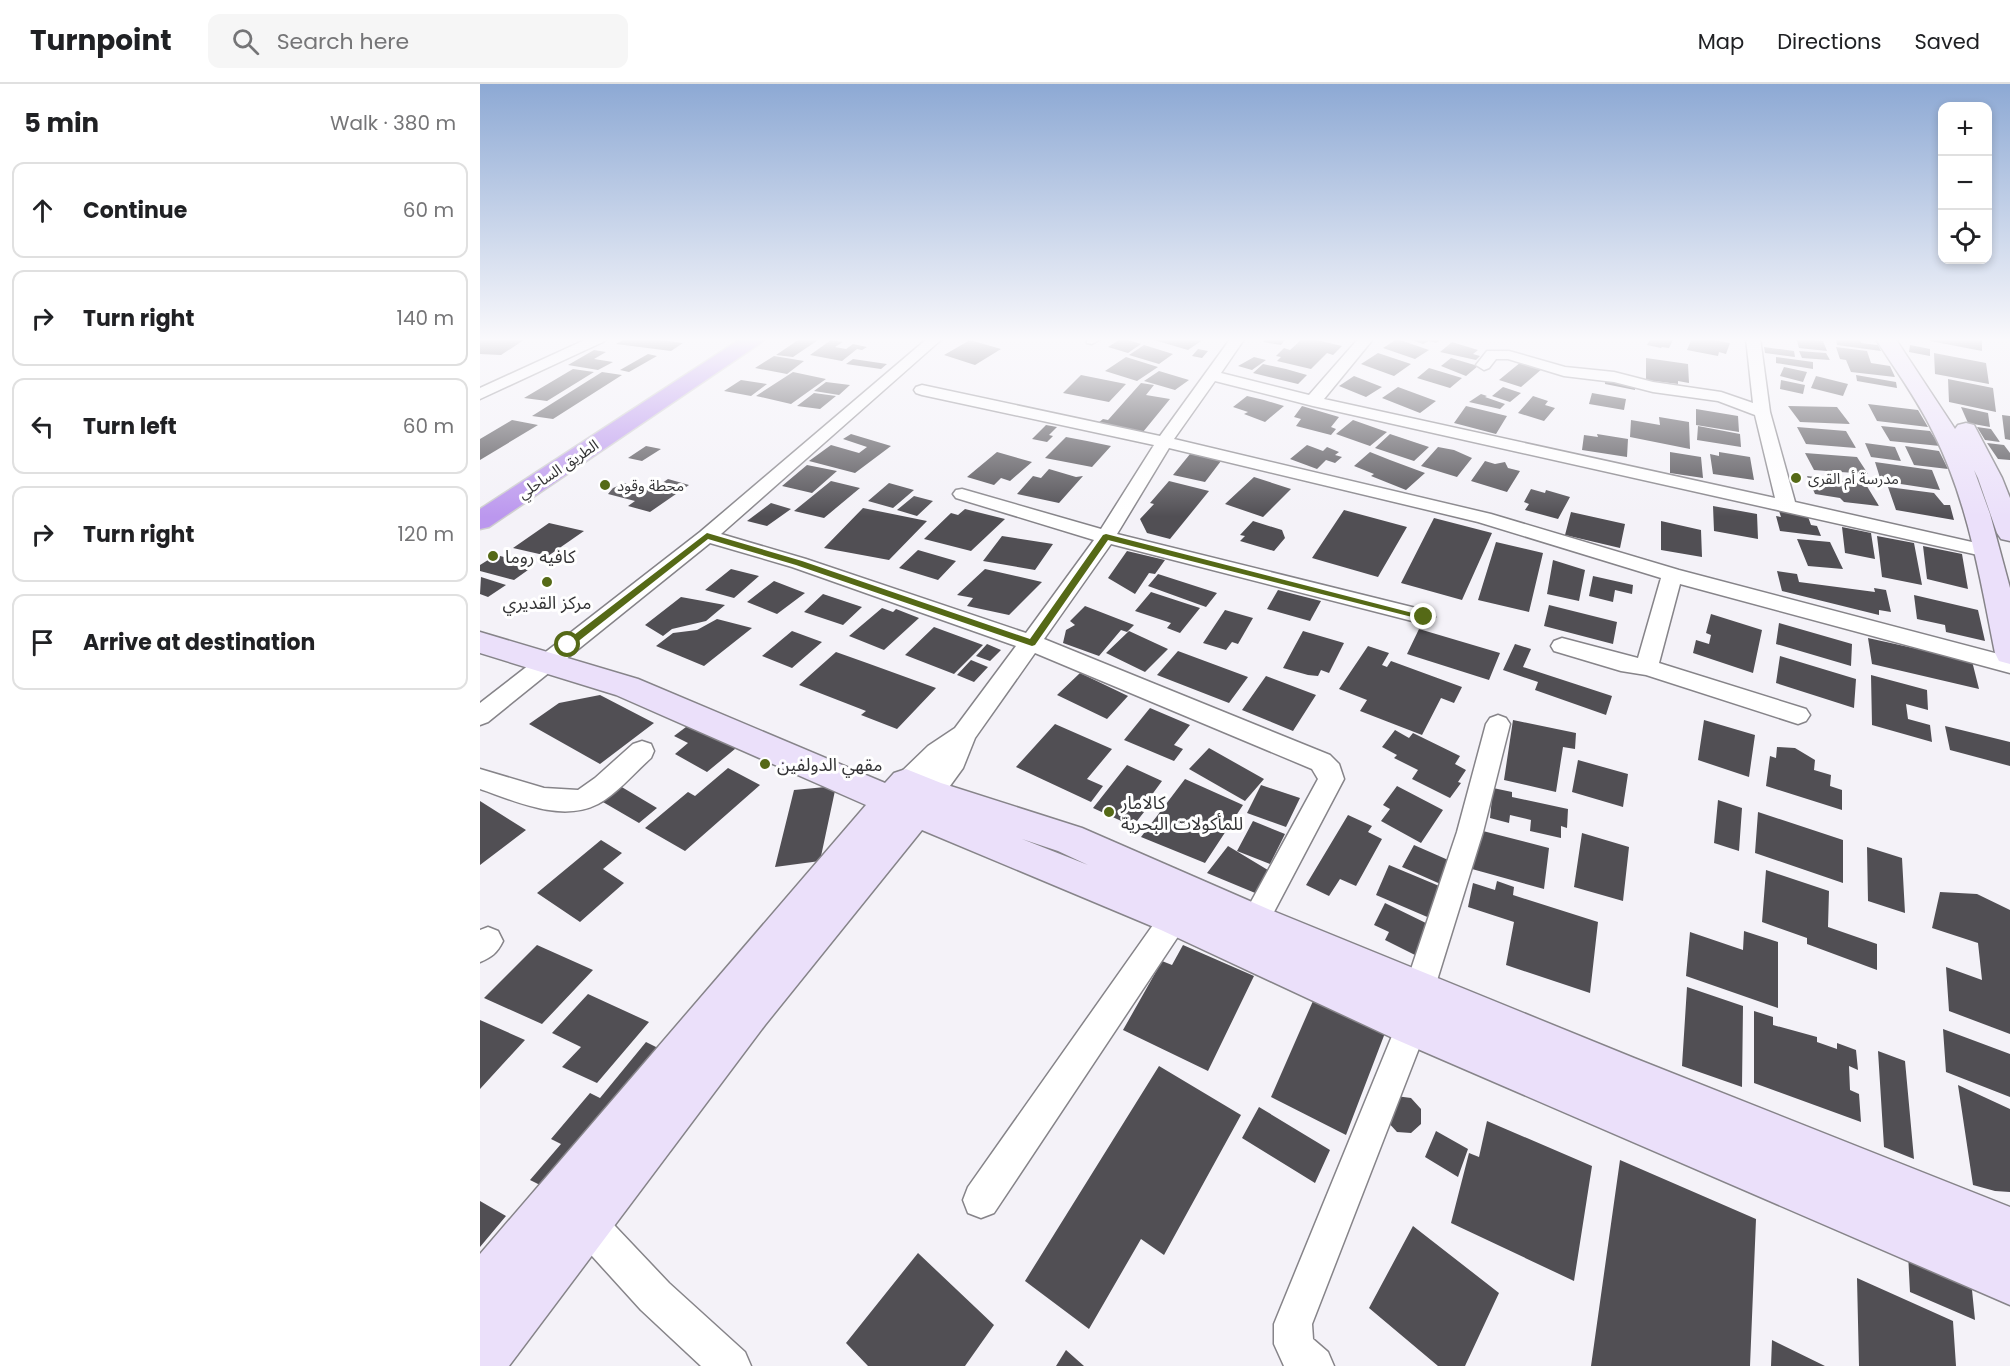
<!DOCTYPE html>
<html lang="en">
<head>
<meta charset="utf-8">
<style>
  :root { --surface:#fff; --page:#f6f6f6; --text:#202124; --muted:#757577; --line:#e0e0e0 }
  body { margin:0; font-family:Poppins,"Noto Sans Arabic",sans-serif; background:var(--page); color:var(--text) }
  .controls { position:absolute; right:18px; top:18px; display:grid; overflow:hidden; border-radius:12px; box-shadow:0 3px 9px #0003 }
  .controls button { width:54px; height:54px; display:grid; place-items:center; padding:0; border:0; border-bottom:2px solid var(--line); background:var(--surface); color:var(--text); font:30px sans-serif }
  .stop { position:absolute; width:18px; height:18px; margin:-14px; border:4px solid #556916; border-radius:50%; background:#fff }
  .stop.end { background:#556916; border-color:#fff; box-shadow:0 2px 6px #0008 }
  .list { margin:0; padding:0; list-style:none }
  h2 { display:flex; justify-content:space-between; align-items:center; height:78px; margin:0; padding:0 24px; font-size:26px }
  h2 small { font-size:20px; font-weight:400; color:var(--muted) }
  .list li { display:grid; grid-template-columns:39px 1fr auto; gap:18px; align-items:center; box-sizing:border-box; height:96px; margin:0 12px 12px; padding:0 12px; border:2px solid var(--line); border-radius:12px }
  .list b { display:block; font-size:22px; white-space:nowrap }
  .list em { font-size:20px; font-style:normal; color:var(--muted) }
  .icon { flex:none; width:33px; height:33px; fill:none; stroke:currentColor; stroke-width:2; stroke-linecap:round; stroke-linejoin:round }
  .map { position:relative; flex:none; width:1530px; height:1282px; overflow:hidden }
  header { display:flex; align-items:center; gap:36px; box-sizing:border-box; height:84px; padding:0 30px; background:var(--surface); border-bottom:2px solid var(--line) }
  header strong { font-size:28px }
  nav { display:flex; gap:33px; margin-inline-start:auto; font-size:21px }
  .search { width:420px; height:54px; background:var(--page); display:flex; align-items:center; gap:15px; box-sizing:border-box; padding:0 21px; border-radius:12px; color:var(--muted); font-size:22px }
  main { display:flex }
  aside { flex:1; background:var(--surface) }
  .map>svg:first-child { display:block }
  .building { fill:#514f54 }
  .lines { fill:none; stroke-linecap:round; stroke-linejoin:round }
  .street-casing { stroke:#868489; stroke-width:3 }
  .secondary-casing { stroke:#868489; stroke-width:3 }
  .highway-casing { stroke:#cececf; stroke-width:3 }
  .street { fill:#fff; fill-rule:evenodd }
  .secondary { fill:#ebe0fa; fill-rule:evenodd }
  .highway { fill:#bb97ee; fill-rule:evenodd }
  .route { fill:#556916 }
  .poi-dot { fill:#556916; stroke:#fff; stroke-width:2 }
  .labels { text-anchor:middle; dominant-baseline:central; stroke-width:6; stroke-linejoin:round; paint-order:stroke }
  .far-street-label { font-size:15px; fill:#343436; stroke:#fff }
  .far-poi-label { font-size:15px; fill:#343436; stroke:#fff; text-anchor:start }
  .poi-label { font-size:18px; fill:#343436; stroke:#fff; text-anchor:start }
</style>
</head>
<body>
<header>
<strong>Turnpoint</strong>
<div class="search"><svg class="icon" aria-label="search" viewBox="0 0 24 24"><circle cx="10" cy="10" r="6"/><path d="M15 15l6 6"/></svg>Search here</div>
<nav><a>Map</a><a>Directions</a><a>Saved</a></nav>
</header>
<main>
<aside>
<h2>5 min<small>Walk · 380 m</small></h2>
<ul class="list">
<li><svg class="icon" aria-label="ahead" viewBox="0 0 24 24"><path d="M12 20V5M6 11l6-6 6 6"/></svg><div><b>Continue</b></div><em>60 m</em></li>
<li><svg class="icon" aria-label="right" viewBox="0 0 24 24"><path d="M7 20v-9h11M14 6l5 5-5 5"/></svg><div><b>Turn right</b></div><em>140 m</em></li>
<li><svg class="icon" aria-label="left" viewBox="0 0 24 24"><path d="M17 20v-9H6M10 6l-5 5 5 5"/></svg><div><b>Turn left</b></div><em>60 m</em></li>
<li><svg class="icon" aria-label="right" viewBox="0 0 24 24"><path d="M7 20v-9h11M14 6l5 5-5 5"/></svg><div><b>Turn right</b></div><em>120 m</em></li>
<li><svg class="icon" aria-label="arrive" viewBox="0 0 24 24"><path d="M6 21V4h12l-3 4 3 4H6"/></svg><div><b>Arrive at destination</b></div></li>
</ul>
</aside>
<div class="map">
<svg width="1530" height="1282" viewBox="0 0 1530 1282">
  <rect width="100%" height="100%" fill="#f4f2f8"/>
  <path class="building" d="M0,254H47L21,271L0,270Z
    M146,254H164L203,259L191,267L136,260Z
    M321,254H341L313,273L296,271Z
    M642,254L661,260L648,269L628,263Z
    M677,254H719L724,255L708,266L674,256Z
    M786,254H806L801,261L783,258Z
    M823,254H828L862,262L853,271L847,269L831,285L797,277L801,273L796,272L804,264L810,266Z
    M926,254H964L956,259L949,257L943,260Z
    M1171,254H1194L1189,264L1182,263L1181,264L1167,261Z
    M1212,254H1224L1250,259L1246,270L1239,268L1238,272L1207,266Z
    M1316,254L1343,257L1347,267L1319,264Z
    M1359,254H1379L1381,259L1398,261L1401,267L1357,261L1356,256H1360Z
    M1450,254L1502,256V267L1450,257Z
    M917,255L949,266L935,275L903,264Z
    M351,256L363,258L355,263L366,265L373,260L387,263L382,266L377,265L362,277L330,271Z
    M490,256L521,265L495,281L464,271Z
    M972,258L998,266L993,270L1000,272L996,276L960,268Z
    M664,261L693,270L679,280L649,271Z
    M1430,261L1450,265V272L1429,268Z
    M1284,263L1314,267L1315,273L1285,269Z
    M1356,263L1387,267L1391,279L1410,282L1415,293L1371,288L1366,276L1360,275Z
    M718,265L728,267L722,274L712,272Z
    M114,266L126,268L114,275L133,278L118,286L88,281Z
    M1319,267L1346,269L1350,276L1322,274Z
    M898,269L931,280L914,292L881,280Z
    M1454,269L1506,279L1509,300L1455,290Z
    M168,270L177,272L149,288L140,286Z
    M294,272L324,277L307,290L275,284Z
    M646,273L678,283L657,297L625,287Z
    M774,273L786,276L772,286L758,282Z
    M1296,273L1333,278V285L1296,279Z
    M971,274L998,282L986,292L961,282Z
    M1166,274L1208,280L1209,299L1198,297V300L1166,296Z
    M373,275L407,280L401,285L366,280Z
    M1041,278L1063,284L1041,303L1019,296Z
    M783,280L806,285L827,291L818,300L773,289Z
    M1304,283L1327,288L1323,298L1300,292Z
    M949,284L982,294L970,304L937,294Z
    M93,285L114,288L67,317L44,314Z
    M679,287L709,296L695,306L664,297Z
    M122,288L142,291L73,335L52,332Z
    M313,288L346,295L311,320L276,312Z
    M601,291L646,300L629,318L583,309Z
    M1376,291L1416,298L1417,304L1377,297Z
    M874,292L902,303L886,313L859,302Z
    M1336,292L1368,300L1363,312L1331,304Z
    M1468,295L1513,304L1516,328L1469,318Z
    M261,296L287,300L271,312L244,307Z
    M1125,296L1155,302V306L1125,300Z
    M1301,296L1325,301L1323,310L1300,305Z
    M346,298L370,301L359,311L334,307Z
    M661,299L674,301L666,311L690,315L663,348L618,339L623,335L628,336Z
    M918,303L956,317L940,329L902,314Z
    M1023,303L1041,309L1030,318L1012,312Z
    M334,309L356,312L340,325L317,322Z
    M1112,309L1146,315L1144,326L1109,320Z
    M1001,310L1007,312L1005,313L1025,320L1020,325L989,318Z
    M767,312L784,316L804,322L785,338L764,330L768,328L753,323Z
    M1053,312L1068,317L1065,321L1075,324L1064,337L1038,329Z
    M1388,320L1438,326L1448,343L1397,337Z
    M822,322L859,333L851,343L856,345L851,351L816,342L821,335L814,333Z
    M986,322L1027,332L1016,350L974,339Z
    M1308,322L1357,323L1370,340L1320,338Z
    M1481,323L1508,329L1510,343L1488,339Z
    M1216,325L1258,332L1259,348L1216,341Z
    M1522,331L1530,332V356L1525,355Z
    M1179,333L1209,338L1210,365L1150,353L1151,336L1180,341Z
    M32,336L58,341L0,376V355Z
    M873,336L907,348L890,362L856,350Z
    M566,341L577,343L569,351L573,352L567,358L552,355Z
    M1218,342L1260,350L1261,363L1217,356Z
    M1401,342L1450,347L1460,362L1410,357Z
    M1317,343L1366,347L1376,364L1326,360Z
    M1497,343L1511,345L1520,358L1505,356Z
    M371,350L411,362L375,389L329,377L351,361L379,369L387,363L363,355Z
    M910,350L949,363L934,377L895,364Z
    M1117,350L1148,355L1147,373L1102,366L1104,351L1118,353Z
    M586,353L607,357L631,362L612,383L565,374Z
    M1385,359L1415,363L1421,377L1391,373Z
    M1507,359L1524,361L1530,369V376L1518,375Z
    M827,361L843,367L847,363L859,368L855,371L862,373L855,379L846,376L837,385L810,375Z
    M166,362L181,365L162,377L148,374Z
    M1425,362L1459,367L1468,385L1434,381Z
    M958,363L974,366L992,374L977,393L941,382Z
    M517,368L552,378L530,397L521,394L514,401L487,393Z
    M890,368L910,376L945,389L926,406L891,392L894,390L874,382Z
    M1190,368L1221,373L1223,394L1190,389Z
    M1239,368L1270,373L1274,396L1233,390L1230,370L1239,372Z
    M1325,369L1377,373L1388,390L1334,386Z
    M710,370L741,377L725,398L693,391Z
    M1005,377L1015,380L1025,378L1028,384L1040,387L1027,408L991,397Z
    M1395,378L1452,386L1460,406L1401,397Z
    M327,381L357,387L332,409L302,402Z
    M569,385L596,393L603,392L579,419L537,410L553,392L561,394Z
    M1327,392L1385,399L1399,422L1364,418L1360,414L1335,410Z
    M774,393L811,405L783,433L745,420Z
    M188,395L209,401L170,428L148,422L155,417L128,410L133,404L145,399L172,406Z
    M351,397L380,404L344,434L314,427Z
    M689,397L729,407L690,455L667,449L660,435L674,420L670,419Z
    M409,399L434,406L413,424L388,417Z
    M1408,403L1454,409L1464,421H1470L1474,436L1416,426Z
    M1051,405L1065,409L1066,406L1090,413L1078,435L1045,426L1049,420L1044,418Z
    M434,412L453,417L437,432L417,426Z
    M291,419L311,425L287,442L267,437Z
    M1233,422L1277,430L1278,455L1234,447Z
    M383,424L447,437L409,476L344,464Z
    M485,425L525,435L491,467L444,455L471,429L478,431Z
    M864,426L927,443L898,493L832,474Z
    M1299,427L1327,430L1331,441L1337,442L1341,452L1300,447L1296,432L1301,433Z
    M1091,428L1145,440L1140,464L1085,451Z
    M954,434L1012,449L982,516L921,499Z
    M773,437L802,446L805,454L794,467L760,457L765,452L760,451Z
    M1181,437L1221,446L1222,473L1181,466Z
    M69,439L104,447L68,472L33,464Z
    M1362,443L1391,449L1395,475L1365,469Z
    M522,452L573,460L555,486L503,477Z
    M1397,452L1434,459L1442,501L1402,493Z
    M1317,455L1350,458L1363,485L1328,482Z
    M1016,458L1063,469L1049,528L998,516Z
    M1443,462L1482,470L1488,505L1447,495Z
    M438,466L476,477L458,496L419,484Z
    M647,467L685,476L675,490L669,489L655,510L628,494Z
    M16,471L55,481L34,496L0,487V481Z
    M1073,476L1105,486L1099,517L1067,510Z
    M251,485L279,492L254,514L225,506Z
    M505,485L562,498L529,531L487,522L493,514L477,511Z
    M1297,487L1317,490L1319,498L1395,508L1394,504L1406,506L1411,528L1399,526V531L1302,507Z
    M678,490L737,509L726,523L668,502Z
    M1113,492L1153,501L1152,510L1135,506L1133,518L1109,512Z
    M1,493L26,501L8,513L0,510Z
    M294,497L325,509L297,530L267,518Z
    M798,506L841,517L830,537L787,525Z
    M671,508L720,524L700,549L687,544L691,539L655,527Z
    M343,510L382,523L363,541L324,528Z
    M1434,511L1498,526L1505,557L1466,548L1465,541L1437,535Z
    M201,513L245,521L226,537L192,545L183,552L165,541Z
    M1069,521L1137,538L1133,560L1064,542Z
    M605,522L654,541L647,548L641,546L619,572L583,559L586,546L595,541L590,537Z
    M402,524L413,528L416,525L439,534L404,566L369,552Z
    M745,526L773,534L758,560L752,558L746,566L723,559Z
    M1231,530L1282,546L1273,589L1213,569L1216,556L1229,560L1231,551L1226,549Z
    M237,535L272,544L224,582L176,562L193,549L217,546Z
    M1299,539L1372,560L1371,582L1296,560Z
    M454,543L503,561L474,590L425,571Z
    M939,545L1020,569L1009,596L927,570Z
    M312,547L342,558L312,584L282,572Z
    M649,547L688,565L665,588L626,569Z
    M823,547L864,559L849,589L841,586L838,592L828,591L803,584Z
    M1388,554L1492,577L1499,605L1392,580Z
    M507,560L521,566L510,577L496,572Z
    M1035,560L1051,565L1043,583L1132,612L1126,631L1055,606L1058,598L1023,586Z
    M888,562L909,569L902,581L907,583L911,577L982,603L974,619L961,614L942,651L880,627L887,616L859,605Z
    M698,567L768,593L749,619L677,591Z
    M356,568L387,579L456,604L417,645L381,631L386,627L319,601Z
    M1300,572L1376,595L1374,624L1296,599Z
    M491,576L508,583L494,598L477,591Z
    M600,589L648,612L627,635L577,611Z
    M1391,591L1447,606L1448,626L1426,620L1428,635L1450,641L1452,658L1392,641Z
    M786,592L836,611L813,647L762,626Z
    M120,611L174,639L120,680L49,640L79,619Z
    M670,624L710,641L694,661L703,665L694,677L644,656Z
    M1033,636L1096,649L1095,665L1083,663L1076,708L1024,696Z
    M1224,636L1275,651L1269,693L1218,676Z
    M214,637L261,660L227,688L195,670L208,659L194,652Z
    M575,640L632,665L607,695L623,702L611,718L536,683Z
    M1465,642L1530,658V682L1470,666Z
    M915,646L929,654L933,649L980,672L975,680L986,686L978,698L981,699L970,714L932,695L938,686L914,674L917,671L902,663Z
    M1297,663L1315,664L1335,676L1334,686L1351,691L1350,702L1362,706V726L1286,702L1290,672L1296,674Z
    M729,664L784,695L765,717L709,685Z
    M1098,676L1148,690L1143,723L1092,708Z
    M647,681L682,697L671,712L675,714L657,737L653,735L650,741L613,724Z
    M248,684L280,701L205,767L165,744L208,708L215,712Z
    M705,695L763,721L725,779L661,753Z
    M135,699L177,724L159,739L116,714Z
    M781,701L820,714L806,743L767,729Z
    M356,702L340,777L295,783L314,706Z
    M917,702L963,726L941,759L901,737L910,725L903,721Z
    M1013,704L1032,708V713L1088,725L1087,744L1081,742V754L1050,747L1051,736L1030,731L1029,739L1010,734Z
    M1238,716L1262,724L1259,767L1234,759Z
    M0,717L46,746L0,781Z
    M1278,728L1363,756V799L1275,769Z
    M868,731L892,742L888,748L902,755L876,802L860,795L849,812L826,801Z
    M773,737L805,750L790,780L757,767Z
    M999,746L1069,764L1064,805L992,785Z
    M1102,749L1149,763L1143,817L1094,803Z
    M121,756L142,769L123,785L144,799L100,838L57,809Z
    M934,761L975,779L965,802L922,783Z
    M748,762L796,791L780,811L727,789Z
    M1387,763L1422,774L1425,829L1388,817Z
    M909,781L964,804L952,835L896,811Z
    M1286,786L1349,807L1348,843L1397,860V886L1327,860V854L1282,838Z
    M1017,797L1034,803L1033,811L1118,838L1110,909L1026,881L1034,838L988,823L993,799L1015,806Z
    M1460,808L1497,810L1530,826V950L1469,927L1466,883L1502,896L1498,859L1452,844Z
    M905,819L952,842L937,872L905,856L909,848L894,841Z
    M1264,847L1298,858V924L1206,892L1210,848L1263,866Z
    M57,861L113,886L62,940L4,914Z
    M703,861L774,892L728,987L643,946L682,877L692,881Z
    M1207,903L1263,922L1262,1003L1202,982Z
    M108,910L169,938L117,999L82,983L101,963L72,949Z
    M833,917L905,949L866,1051L791,1013Z
    M1274,927L1293,933V941L1337,953V958L1357,965V959L1376,966L1378,986L1369,982L1370,1006L1379,1010L1381,1038L1274,999Z
    M0,936L45,956L0,1005Z
    M1463,945L1530,970V1013L1466,988Z
    M166,958L182,966L68,1105L50,1096L81,1060L71,1055L110,1009L120,1014Z
    M1398,967L1425,977L1434,1075L1404,1063Z
    M679,982L761,1031L684,1171L661,1155L609,1245L545,1197Z
    M1478,1001L1530,1025V1108L1515,1107L1493,1101Z
    M916,1012L931,1014L941,1025V1040L931,1049L917,1048L906,1036Z
    M779,1023L850,1066L835,1099L762,1054Z
    M1007,1037L1112,1082L1094,1197L971,1139L989,1069L999,1073Z
    M956,1047L988,1065L978,1093L945,1073Z
    M1140,1076L1276,1135L1270,1282H1111Z
    M0,1117L26,1132L0,1163Z
    M933,1142L1019,1209L985,1282H958L889,1224Z
    M438,1169L514,1241L485,1282H388L366,1259Z
    M1428,1169L1491,1196L1495,1236L1430,1208Z
    M1377,1194L1473,1237L1476,1282H1379Z
    M1292,1256L1345,1282H1291Z
    M586,1266L604,1282H576Z"/>
  <g class="lines">
    <g class="street-casing">
      <path id="street" d="M109,254H127L125,257L0,315V304Z
        M448,254H463L241,450L326,475L546,549L614,456L476,414L473,410L476,406L482,405L621,445L674,361L442,311L436,309L434,306L436,303L442,301L680,352L751,254H765L741,289L829,311L879,254H894L844,315L1295,414L1275,331L1238,317L1173,308L1134,298L1084,292L1028,275H1016L1009,284L1004,286L996,281L1007,267H1029L1085,283L1134,288L1173,298L1241,308L1273,319L1266,254H1280L1290,328L1315,418L1514,463L1517,467L1514,471L1507,473L833,322L735,297L694,355L1011,430L1199,486L1530,573V589L1200,500L1179,579L1326,625L1330,631L1326,637L1318,640L1166,591L1141,587L1074,567L1071,562L1074,557L1082,554L1158,574L1181,494L998,438L689,364L637,450L944,526L952,528L955,533L952,538L944,540L631,460L564,555L850,671L859,680L864,695L784,847L774,851L764,847L760,838L838,695L832,685L555,569L495,654L483,684L459,717L450,720L441,717L437,710L448,694C438,704 432,710 418,705L414,698L418,691L448,662L475,644L536,562L312,483L230,459L8,638L0,641V619L220,448Z
        M606,254H622L612,260L607,259Z
        M1018,631L1026,634L1030,640L1003,748L954,906L950,916L939,921L928,916L924,906L977,748L1006,640L1010,634Z
        M162,657L171,660L174,667L171,674C154,689 138,709 118,720C81,739 35,717 0,705V685L64,704L98,706L115,694L153,660Z
        M695,820L705,824L709,833L705,842L514,1129L501,1134L488,1129L483,1116L488,1103L685,824Z
        M8,843L18,847L23,857C17,869 12,873 0,878V846Z
        M932,925L943,930L948,941L832,1240L833,1255L848,1268L854,1282H804L794,1260V1240L921,930Z
        M105,1119L118,1124L189,1199L265,1268L271,1282H221L161,1226L92,1150L87,1137L92,1124Z"/>
    </g>
    <g class="secondary-casing">
      <path id="secondary" d="M1395,254H1415L1475,345L1478,341L1486,339L1494,341L1522,394L1530,414V457L1521,455L1517,449L1498,394L1494,386L1510,430L1530,504V580L1519,577L1515,569C1500,494 1488,417 1453,348C1437,315 1415,285 1395,254Z
        M0,548L158,595L405,699L414,689L426,685L461,699L602,744L788,825L1154,974L1530,1123V1221L917,956L681,846L442,746L285,941L29,1282H0V1170L386,721L136,611L0,569ZM542,755L578,767L608,781Z"/>
    </g>
    <g class="highway-casing">
      <path id="highway" d="M262,254H285L282,258L9,443L0,445V425Z"/>
    </g>
    <use href="#street" class="street"/>
    <use href="#secondary" class="secondary"/>
    <use href="#highway" class="highway"/>
  </g>
  <linearGradient id="sky" x2="0" y2="1"><stop stop-color="#8da9d4"/><stop offset="0.59" stop-color="#faf9fc"/><stop offset="1" stop-color="#faf9fc" stop-opacity="0"/></linearGradient>
  <rect width="1530" height="433" fill="url(#sky)"/>
  <path class="route" d="M227,449L322,477L550,555L623,451L626,450L948,533L944,536L628,456L555,561L552,562L316,481L228,455L91,563H85V558Z"/>
  <g class="poi-dot">
    <circle cx="1316" cy="394" r="6"/>
    <circle cx="125" cy="401" r="6"/>
    <circle cx="13" cy="472" r="6"/>
    <circle cx="67" cy="498" r="6"/>
    <circle cx="285" cy="680" r="6"/>
    <circle cx="629" cy="728" r="6"/>
  </g>
  <g class="labels">
    <g class="far-street-label">
      <text transform="translate(78 385) rotate(-34)">الطريق الساحلي</text>
    </g>
    <g class="far-poi-label">
      <text x="1328" y="394">مدرسة أم القرى</text>
      <text x="137" y="401">محطة وقود</text>
    </g>
    <g class="poi-label">
      <text x="25" y="472">كافيه روما</text>
      <text x="67" y="518" text-anchor="middle">مركز القديري</text>
      <text x="297" y="680">مقهي الدولفين</text>
      <text x="641" y="718">كالامار<tspan x="641" dy="21">للمأكولات البحرية</tspan></text>
    </g>
  </g>
</svg>
<div class="controls">
<button>+</button>
<button>−</button>
<button><svg class="icon" aria-label="locate" viewBox="0 0 24 24"><circle cx="12" cy="12" r="6"/><path d="M12 2v4M12 18v4M2 12h4M18 12h4"/></svg></button>
</div>
<div class="stop" style="left:88px;top:561px"></div>
<div class="stop end" style="left:944px;top:533px"></div>
</div>
</main>
</body>
</html>
